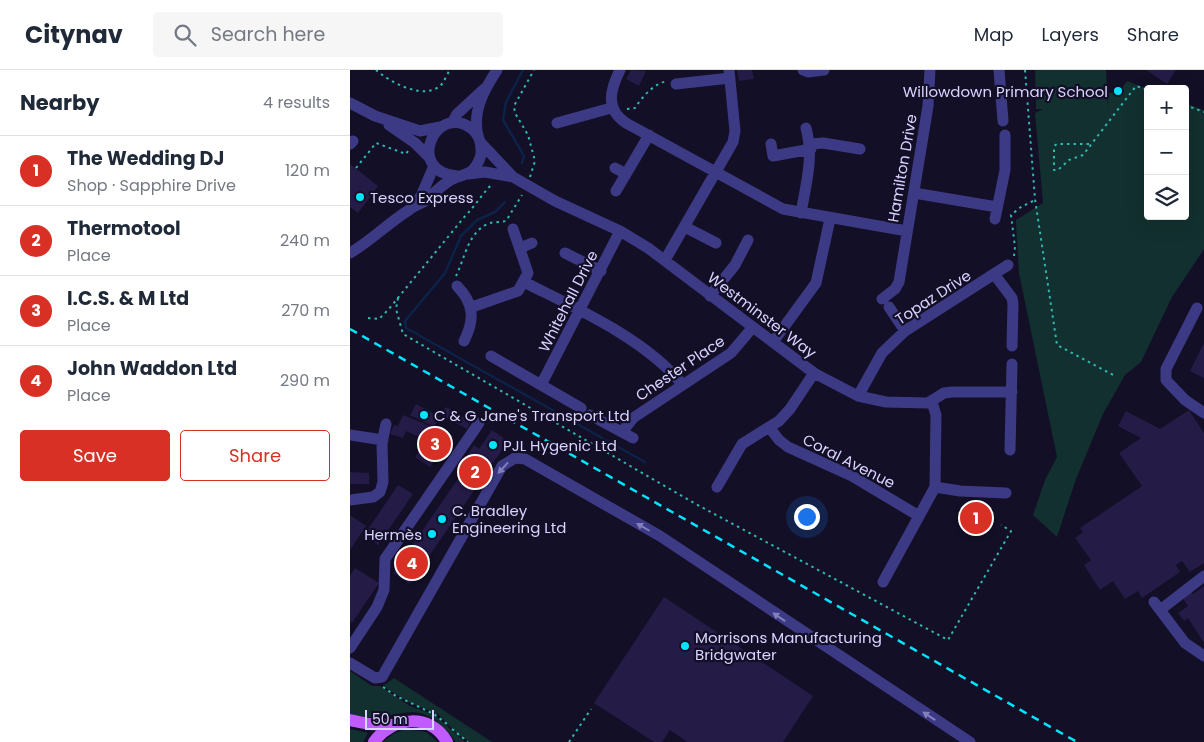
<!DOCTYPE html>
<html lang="en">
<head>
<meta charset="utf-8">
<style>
  :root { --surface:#fff; --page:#f6f6f7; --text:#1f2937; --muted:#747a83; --line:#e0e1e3; --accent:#d93025 }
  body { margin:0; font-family:Poppins,sans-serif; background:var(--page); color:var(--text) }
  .controls { position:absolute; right:15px; top:15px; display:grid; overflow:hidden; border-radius:5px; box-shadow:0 5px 20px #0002 }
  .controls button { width:45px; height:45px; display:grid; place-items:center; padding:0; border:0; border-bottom:1px solid var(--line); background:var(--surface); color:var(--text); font:25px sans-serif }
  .scale { position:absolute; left:15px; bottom:12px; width:69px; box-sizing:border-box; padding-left:5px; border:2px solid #d9d4ff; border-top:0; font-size:14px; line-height:18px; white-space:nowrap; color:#d9d4ff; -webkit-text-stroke:4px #130f26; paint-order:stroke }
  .you { position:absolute; left:456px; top:446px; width:18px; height:18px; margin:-12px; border:4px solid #fff; border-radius:50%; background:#1a73e8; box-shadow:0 0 0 8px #1a73e833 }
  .badge { display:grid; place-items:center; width:32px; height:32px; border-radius:50%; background:var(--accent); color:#fff; font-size:16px; font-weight:700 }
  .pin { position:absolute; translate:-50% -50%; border:2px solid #fff; box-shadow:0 1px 5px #0006 }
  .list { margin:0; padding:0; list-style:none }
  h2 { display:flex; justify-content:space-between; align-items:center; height:65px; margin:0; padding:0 20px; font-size:21px }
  h2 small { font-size:16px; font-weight:400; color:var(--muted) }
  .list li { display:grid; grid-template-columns:32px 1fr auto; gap:15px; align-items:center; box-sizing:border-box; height:70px; padding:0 20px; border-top:1px solid var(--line) }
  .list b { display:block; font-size:19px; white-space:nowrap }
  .list p { margin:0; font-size:16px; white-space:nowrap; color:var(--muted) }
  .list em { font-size:16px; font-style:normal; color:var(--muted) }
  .actions { display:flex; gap:10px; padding:15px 20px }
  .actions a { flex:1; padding:11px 0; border:1px solid var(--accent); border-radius:5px; text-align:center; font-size:18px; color:var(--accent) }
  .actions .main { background:var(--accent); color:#fff }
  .icon { flex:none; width:28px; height:28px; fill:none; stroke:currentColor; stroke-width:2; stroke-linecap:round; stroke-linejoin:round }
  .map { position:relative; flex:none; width:854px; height:672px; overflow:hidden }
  header { display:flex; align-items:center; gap:30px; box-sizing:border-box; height:70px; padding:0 25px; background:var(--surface); border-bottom:1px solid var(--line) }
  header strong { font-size:24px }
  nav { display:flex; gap:28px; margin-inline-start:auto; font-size:18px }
  .search { width:350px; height:45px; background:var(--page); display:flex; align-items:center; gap:12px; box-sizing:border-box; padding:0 18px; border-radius:5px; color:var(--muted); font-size:19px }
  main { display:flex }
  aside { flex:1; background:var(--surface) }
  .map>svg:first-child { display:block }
  .green { fill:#12302f }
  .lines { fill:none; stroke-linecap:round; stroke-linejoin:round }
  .stream { stroke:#0c2248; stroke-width:2.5 }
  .building { fill:#241b47 }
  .path { stroke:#2fb8b0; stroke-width:2; stroke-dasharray:2.5 4; stroke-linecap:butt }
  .minor { stroke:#3d3a85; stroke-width:11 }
  .major { stroke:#c25bff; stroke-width:12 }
  .rail { stroke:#00e5ff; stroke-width:2.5; stroke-dasharray:8 6; stroke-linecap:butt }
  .oneway { fill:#837fbc }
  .poi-dot { fill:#00e5ff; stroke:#130f26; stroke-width:2 }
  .labels { text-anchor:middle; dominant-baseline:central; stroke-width:4.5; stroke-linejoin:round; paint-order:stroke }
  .poi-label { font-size:15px; fill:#d9d4ff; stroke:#130f26; text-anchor:start }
  .street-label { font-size:15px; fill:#d9d4ff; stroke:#130f26 }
</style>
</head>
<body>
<header>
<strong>Citynav</strong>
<div class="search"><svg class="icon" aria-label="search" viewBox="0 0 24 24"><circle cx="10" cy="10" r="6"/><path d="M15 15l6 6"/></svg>Search here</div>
<nav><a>Map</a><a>Layers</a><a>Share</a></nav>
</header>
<main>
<aside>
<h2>Nearby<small>4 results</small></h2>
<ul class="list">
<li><span class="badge">1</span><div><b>The Wedding DJ</b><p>Shop · Sapphire Drive</p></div><em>120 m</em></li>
<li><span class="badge">2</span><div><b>Thermotool</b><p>Place</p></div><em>240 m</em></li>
<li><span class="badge">3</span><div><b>I.C.S. &amp; M Ltd</b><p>Place</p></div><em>270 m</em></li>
<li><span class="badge">4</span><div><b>John Waddon Ltd</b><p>Place</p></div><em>290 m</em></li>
</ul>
<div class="actions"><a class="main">Save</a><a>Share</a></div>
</aside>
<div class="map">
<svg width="854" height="672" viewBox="0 0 854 672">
  <rect width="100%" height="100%" fill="#130f26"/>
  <path class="green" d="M685,0H756L758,39V23H768L777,11L798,19V146H835V33L854,40V179L822,227L791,292L775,305L753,344L726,409L707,467L683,445L695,410L707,387L669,203L666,154V150L693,133L685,43L693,39H686Z
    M0,601L22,616H30L60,636L85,645L115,672H106C63,617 51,658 0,644Z
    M44,608L142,672H120L108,665L88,644L58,632L33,616Z
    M0,659L18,663L13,672H0Z
    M55,659L76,662L88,672H33L43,664Z"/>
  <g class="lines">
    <path class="stream" d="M172,93L174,86L153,50L156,32L173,0
      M155,132L145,142L127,150L111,166L95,203L55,251L56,258L295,392"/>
  </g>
  <path class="building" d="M281,0L296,1L289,16L276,9Z
    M387,0H402L404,9L389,11Z
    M796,0H826L817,14Z
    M0,94L28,116L8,143L0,137Z
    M854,273V308L840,301Z
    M66,334L90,347L84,357L60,345Z
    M96,337L121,351L117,359L91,345Z
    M839,340L854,363V493L840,502L832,491L826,495L830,502L792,528L788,521L775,529L763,511L750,520L734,495L741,490L725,468L733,462L730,458L792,416L769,383L791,368L768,356L776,341L810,359Z
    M53,345L80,356L74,369L56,361L53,368L40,364L44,355L48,356Z
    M89,357L103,366L80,397L65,387L85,358L88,359Z
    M142,360L158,371L60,514L43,503L123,387L118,384L124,375L129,379Z
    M0,402L19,403V414H0Z
    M48,415L63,424L28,475L14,465Z
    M0,445L16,456L0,480Z
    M5,498L29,513L2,553L0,551V506Z
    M854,516V573L838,548L834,551L828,543L838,536L832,527L840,521L843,524Z
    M314,527L463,626L433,672H337L320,660L312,672H304L244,633Z"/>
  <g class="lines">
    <path class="path" d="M26,0C40,12 75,32 92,14C95,10 97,4 100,0
      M675,0L685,129L707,275L765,306
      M835,35L854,42
      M277,39L285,38C292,27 304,13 318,11
      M739,74H707L704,76V100H708L719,90L733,85L786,16L798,20
      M6,98L26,73L56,84L58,81
      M180,107L185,91L178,65L165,43L164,36L184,0
      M664,186L665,177L661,145L671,137L685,130
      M106,206C115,188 118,161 140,153C145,152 151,152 156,151L172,125
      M48,228L46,239L53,264L344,433L598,570L661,461L651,455
      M18,248L29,249L38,240L116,145C126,135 132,124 142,114
      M33,617L46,626L84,644L97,654
      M102,659L118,672
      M219,672L241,639"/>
    <path class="minor" d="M270,0C260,20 255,39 276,53L433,139L557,161
      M453,0L458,2L474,0
      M649,0L653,51
      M326,14L380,8
      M0,33L25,46L70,61L90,57
      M102,53L107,44L134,19
      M207,53L261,38
      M39,55L65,73L79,87
      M128,66C122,41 134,20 147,0
      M130,72L163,107L205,131L270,161L298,178L464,303L508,326L536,332L578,333L594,323L602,322H662
      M0,74L3,71
      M421,74L423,86L461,79
      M461,74L473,73L510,79
      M265,98L276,104
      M118,104L135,102L163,107
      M266,121L299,65
      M564,123L647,137
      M65,133L71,126L84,96
      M451,143C456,114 464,87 456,58
      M645,149L655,100V65
      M335,157L366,173
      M170,178L182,173
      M0,183C21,171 38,153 59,140C64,136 70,134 75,131C83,124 91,116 99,111C106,106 116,106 123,100C128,94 132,87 131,79C131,71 128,64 122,59C86,31 54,102 107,106
      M215,183L251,201
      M315,190L383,72L385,61L379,0
      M644,204L662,228L663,234L662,276
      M174,212C227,239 294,268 332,314
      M107,216C124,233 125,250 114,271
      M360,226L385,195L398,170
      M532,229L545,219L549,212L578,36L580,0
      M122,237L168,221L178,203L163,159
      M539,237L555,261
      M847,238L816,299V310L835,330L854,343
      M423,272L466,213L480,149
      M141,286L231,338
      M191,315L270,161
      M508,326L532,283L555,261L658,195
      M240,345L283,368
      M419,357L429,370L438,377L502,406L569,446
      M272,362L283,348L381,283L403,257
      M0,365L33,370
      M660,380L662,294
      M367,417L392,374L429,351L440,339L464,303
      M585,417L610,421L656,423
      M0,430L23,427L30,422L33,412L32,373L36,354
      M533,512L585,417L586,345L582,332
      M804,532L835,573L854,586
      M810,540L854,506
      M0,578L27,537L34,520L35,489L129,353
      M0,593L25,608L32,607L152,396L165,388L175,389L310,466L620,672"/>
    <path class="major" d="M0,650L19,654L43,655
      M24,672C42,646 81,643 97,672"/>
    <path class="rail" d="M0,259L727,672"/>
  </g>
  <defs><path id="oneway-solid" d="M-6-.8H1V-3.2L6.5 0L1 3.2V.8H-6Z" transform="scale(1.25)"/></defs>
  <g class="oneway">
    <use href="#oneway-solid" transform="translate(153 398) rotate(132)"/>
    <use href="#oneway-solid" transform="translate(293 457) rotate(-150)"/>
    <use href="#oneway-solid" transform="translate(429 547) rotate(-146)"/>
    <use href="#oneway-solid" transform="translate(579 646) rotate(-147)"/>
  </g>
  <g class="poi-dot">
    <circle cx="768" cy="21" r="5"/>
    <circle cx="10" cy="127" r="5"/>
    <circle cx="74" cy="345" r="5"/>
    <circle cx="143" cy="375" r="5"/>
    <circle cx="92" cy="449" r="5"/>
    <circle cx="82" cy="464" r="5"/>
    <circle cx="335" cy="576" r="5"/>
  </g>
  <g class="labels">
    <g class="poi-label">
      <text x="758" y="21" text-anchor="end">Willowdown Primary School</text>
      <text x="20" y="127">Tesco Express</text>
      <text x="84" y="345">C &amp; G Jane's Transport Ltd</text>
      <text x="153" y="375">PJL Hygenic Ltd</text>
      <text x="102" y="440">C. Bradley<tspan x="102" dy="17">Engineering Ltd</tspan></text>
      <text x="72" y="464" text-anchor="end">Hermès</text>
      <text x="345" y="567">Morrisons Manufacturing<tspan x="345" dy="17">Bridgwater</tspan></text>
    </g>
    <g class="street-label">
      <text transform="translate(552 98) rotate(-80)">Hamilton Drive</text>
      <text transform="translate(583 227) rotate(-33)">Topaz Drive</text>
      <text transform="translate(218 231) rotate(-63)">Whitehall Drive</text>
      <text transform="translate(412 245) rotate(37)">Westminster Way</text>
      <text transform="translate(330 298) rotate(-34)">Chester Place</text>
      <text transform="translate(499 391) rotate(27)">Coral Avenue</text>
    </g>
  </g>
</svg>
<div class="controls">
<button>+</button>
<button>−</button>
<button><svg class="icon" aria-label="layers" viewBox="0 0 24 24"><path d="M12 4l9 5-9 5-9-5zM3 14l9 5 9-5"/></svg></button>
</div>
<div class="scale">50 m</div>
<div class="you"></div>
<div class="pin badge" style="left:626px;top:448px">1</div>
<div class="pin badge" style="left:125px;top:402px">2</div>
<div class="pin badge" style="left:85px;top:374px">3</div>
<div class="pin badge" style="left:62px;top:493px">4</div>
</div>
</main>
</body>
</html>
